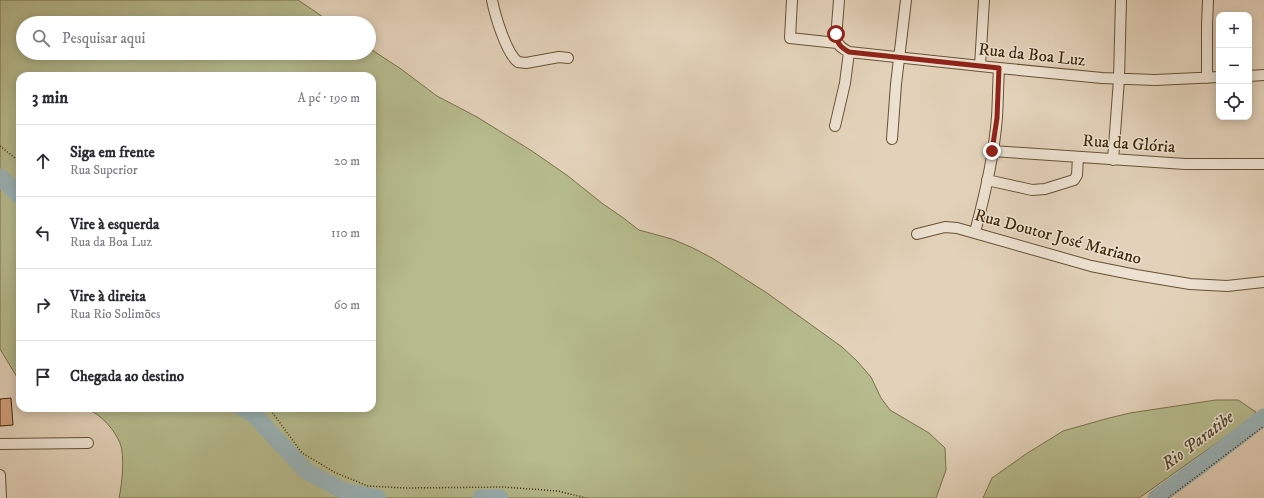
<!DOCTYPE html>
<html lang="pt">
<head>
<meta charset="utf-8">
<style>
  :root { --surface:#fff; --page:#f2f2f3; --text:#2b2b33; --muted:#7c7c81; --line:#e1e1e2 }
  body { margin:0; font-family:"IM FELL DW Pica",serif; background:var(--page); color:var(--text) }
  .controls { position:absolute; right:12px; top:12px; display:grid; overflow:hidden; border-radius:8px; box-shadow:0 2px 10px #0003 }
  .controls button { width:36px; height:36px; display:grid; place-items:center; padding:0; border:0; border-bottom:1px solid var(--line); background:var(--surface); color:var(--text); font:20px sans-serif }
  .stop { position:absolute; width:12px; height:12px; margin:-9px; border:3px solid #8f2418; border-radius:50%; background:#fff }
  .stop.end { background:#8f2418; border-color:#fff; box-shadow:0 1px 4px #0008 }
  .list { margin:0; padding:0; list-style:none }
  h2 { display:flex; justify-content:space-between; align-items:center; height:52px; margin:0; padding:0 16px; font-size:17px }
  h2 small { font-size:13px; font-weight:400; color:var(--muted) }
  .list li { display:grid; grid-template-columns:26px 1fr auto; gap:12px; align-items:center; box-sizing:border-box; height:72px; padding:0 16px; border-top:1px solid var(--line) }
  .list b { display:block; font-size:15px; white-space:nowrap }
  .list p { margin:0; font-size:13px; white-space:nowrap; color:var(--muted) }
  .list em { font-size:13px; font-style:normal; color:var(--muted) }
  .icon { flex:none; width:22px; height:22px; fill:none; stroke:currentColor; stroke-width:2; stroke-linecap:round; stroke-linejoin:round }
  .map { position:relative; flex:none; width:1264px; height:498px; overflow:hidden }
  .search { position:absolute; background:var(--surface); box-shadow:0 2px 10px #0003; left:16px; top:16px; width:360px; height:44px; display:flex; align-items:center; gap:10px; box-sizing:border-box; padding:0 14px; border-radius:22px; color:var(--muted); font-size:15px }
  .panel { position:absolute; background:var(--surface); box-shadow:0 2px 10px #0003; left:16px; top:72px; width:360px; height:340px; border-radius:12px }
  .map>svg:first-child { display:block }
  .green { fill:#b6bb8e; stroke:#7a724a }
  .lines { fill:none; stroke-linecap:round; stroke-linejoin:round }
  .river { stroke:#9ab5bb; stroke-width:17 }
  .building { fill:#d3a07d; stroke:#3f2807 }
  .minor-casing { stroke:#685234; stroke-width:12 }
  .path { stroke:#3f2807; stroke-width:1.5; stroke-dasharray:1 2; stroke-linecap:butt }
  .minor { stroke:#ede2d2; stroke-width:10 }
  .route { stroke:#8f2418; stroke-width:5 }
  .labels { text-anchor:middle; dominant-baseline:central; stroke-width:3; stroke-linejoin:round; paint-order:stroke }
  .street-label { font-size:17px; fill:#3f2807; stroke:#ede2d2 }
  .water-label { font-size:18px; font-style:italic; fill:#564b34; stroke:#ede2d2 }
</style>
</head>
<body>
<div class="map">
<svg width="1264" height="498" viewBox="0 0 1264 498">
  <rect width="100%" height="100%" fill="#e3d2ba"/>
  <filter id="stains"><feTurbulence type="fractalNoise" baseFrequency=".005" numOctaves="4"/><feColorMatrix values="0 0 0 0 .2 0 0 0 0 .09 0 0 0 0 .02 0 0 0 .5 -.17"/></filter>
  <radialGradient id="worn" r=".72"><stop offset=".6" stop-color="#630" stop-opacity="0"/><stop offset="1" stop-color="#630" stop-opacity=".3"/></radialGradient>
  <path class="green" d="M0,0H298L332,23H23V53H369V48L401,69L437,96L477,117L532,151L568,176L603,204L622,217L639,230L672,239L693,248L712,258L767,293L842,347L857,361L871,377L881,398L890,410L929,433L945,448L946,470L936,498H119C122,485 125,455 120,443C115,431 102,415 89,410C85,409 81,409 77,408H372V76H20V382L0,349Z
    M1216,400H1238L1256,412L1246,424L1228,435L1139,498H983L992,478L1026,454L1063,431L1109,418L1130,413Z"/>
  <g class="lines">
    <path class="river" d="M0,177L20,196
      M243,408L255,416L306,471L344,491L378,498
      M481,498H500
      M1156,498L1196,469L1264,417"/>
  </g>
  <path class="building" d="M11,398L13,425L0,426V399Z"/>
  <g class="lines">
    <g class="minor-casing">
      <path id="minor" d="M492,0C495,15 506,53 518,62L526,63L559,57L568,58
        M792,0L790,38L837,43
        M839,0L836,39C838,46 843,49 849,52L999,68L1102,78L1155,80L1219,77
        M980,66L984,0
        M1249,76L1264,75
        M1207,78V26L1208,0
        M835,126L845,83L849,52
        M892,139L896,84L906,0
        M992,151L1185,164H1264
        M1113,160L1119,79L1121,0
        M987,180L1032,190L1045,189L1074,180L1077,175L1078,157
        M975,232C985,195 994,156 997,117C998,101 998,85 999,68
        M917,234L945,227L957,228L1091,266L1136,275L1190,284L1227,286L1264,282
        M0,444L88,443
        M0,475L1,498"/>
    </g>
    <path class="path" d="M0,146L20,162
      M269,408L302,453L336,473L368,486L406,488L503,487L558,491L586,498
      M1168,498L1264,426"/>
    <use href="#minor" class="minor"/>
  </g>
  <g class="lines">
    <path class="route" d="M836,34C837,43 840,47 849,52L999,68L997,118L992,151"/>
  </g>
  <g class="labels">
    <g class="street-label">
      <text transform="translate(1032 55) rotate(6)">Rua da Boa Luz</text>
      <text transform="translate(1129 144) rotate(4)">Rua da Glória</text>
      <text transform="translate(1058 237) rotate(15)">Rua Doutor José Mariano</text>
    </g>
    <g class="water-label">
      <text transform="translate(1198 441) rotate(-37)">Rio Paratibe</text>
    </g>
  </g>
  <rect width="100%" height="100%" filter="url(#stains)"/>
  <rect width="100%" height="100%" fill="url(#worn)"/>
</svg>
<div class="controls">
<button>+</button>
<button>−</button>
<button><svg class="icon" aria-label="locate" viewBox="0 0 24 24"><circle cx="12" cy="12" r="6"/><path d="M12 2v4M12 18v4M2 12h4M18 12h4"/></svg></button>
</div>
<div class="stop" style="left:836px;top:34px"></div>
<div class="stop end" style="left:992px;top:151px"></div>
<div class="search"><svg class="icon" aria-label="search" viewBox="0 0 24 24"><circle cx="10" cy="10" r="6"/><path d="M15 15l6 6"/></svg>Pesquisar aqui</div>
<section class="panel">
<h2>3 min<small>A pé · 190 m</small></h2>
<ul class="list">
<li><svg class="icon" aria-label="ahead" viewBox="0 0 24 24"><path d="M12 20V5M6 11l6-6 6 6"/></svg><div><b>Siga em frente</b><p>Rua Superior</p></div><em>20 m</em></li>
<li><svg class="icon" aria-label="left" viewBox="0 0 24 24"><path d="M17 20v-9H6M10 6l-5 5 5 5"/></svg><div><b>Vire à esquerda</b><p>Rua da Boa Luz</p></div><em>110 m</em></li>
<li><svg class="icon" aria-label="right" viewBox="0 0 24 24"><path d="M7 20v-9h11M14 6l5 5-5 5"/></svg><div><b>Vire à direita</b><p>Rua Rio Solimões</p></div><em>60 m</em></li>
<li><svg class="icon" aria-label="arrive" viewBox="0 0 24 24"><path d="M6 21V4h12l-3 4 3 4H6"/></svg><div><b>Chegada ao destino</b></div></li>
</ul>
</section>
</div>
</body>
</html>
